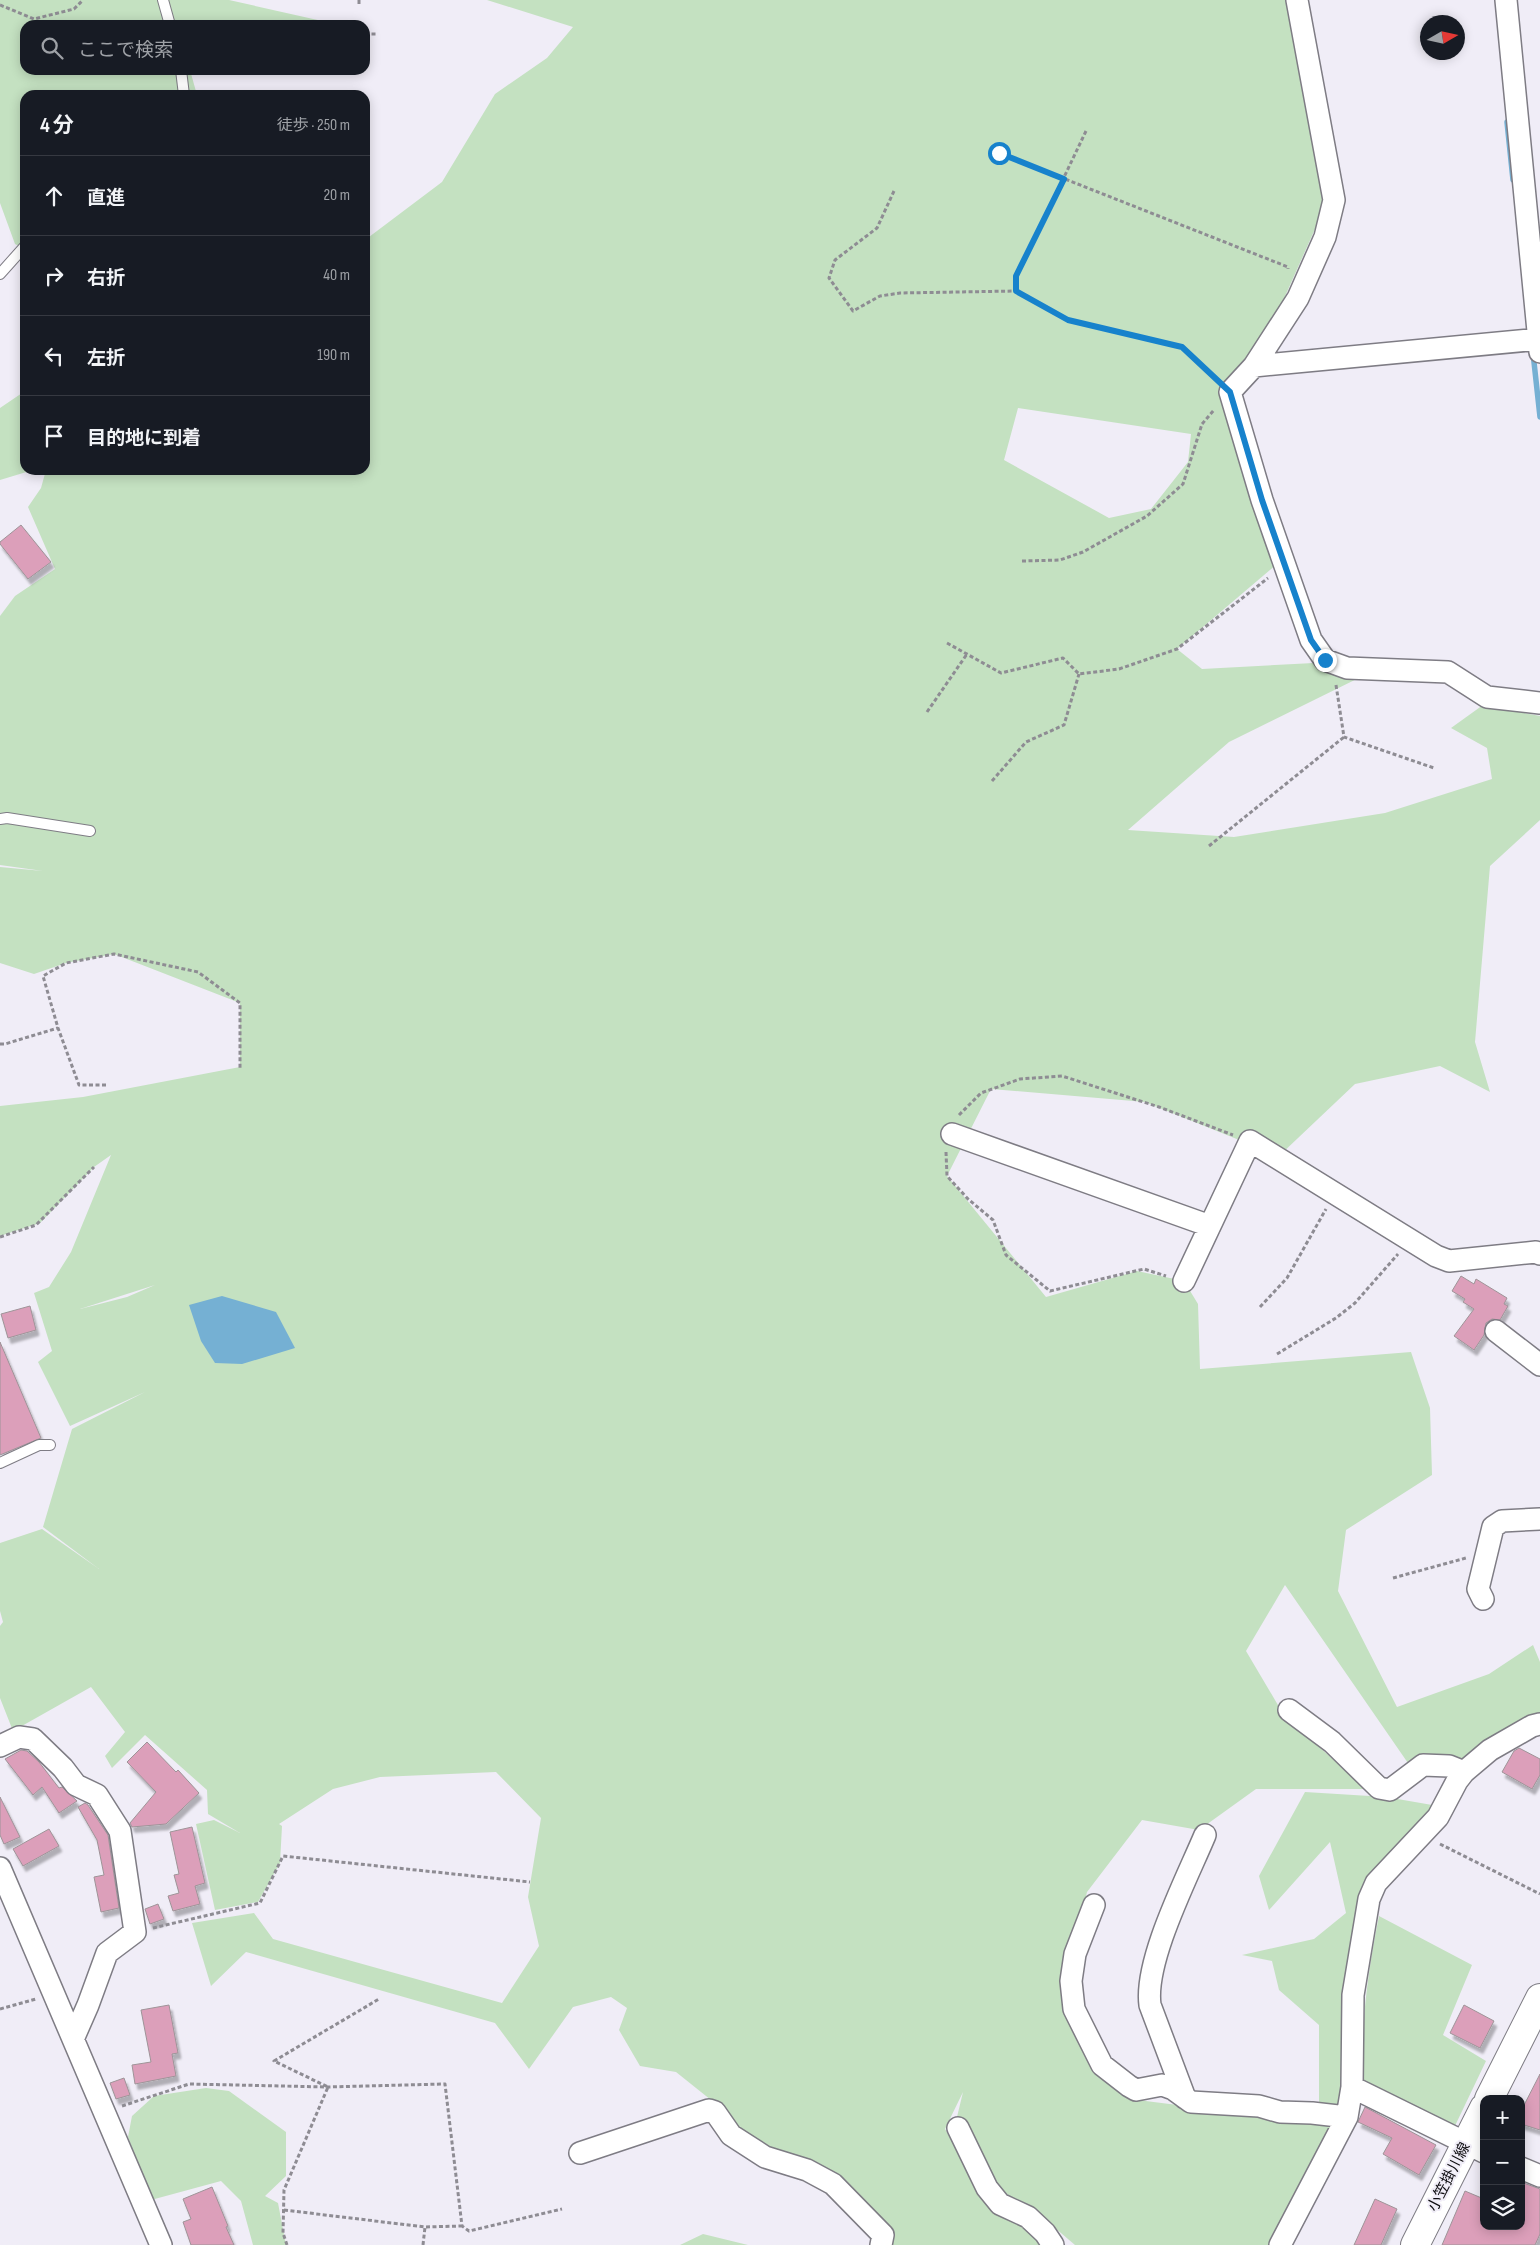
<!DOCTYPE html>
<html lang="ja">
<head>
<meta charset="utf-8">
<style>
  :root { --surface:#171b24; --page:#20242c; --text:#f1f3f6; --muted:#9ea1a6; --line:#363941 }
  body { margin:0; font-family:"Sofia Sans Condensed","Noto Sans JP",sans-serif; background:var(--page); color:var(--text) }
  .controls { position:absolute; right:15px; bottom:15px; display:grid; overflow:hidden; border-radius:10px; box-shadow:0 2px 12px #0003 }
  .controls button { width:45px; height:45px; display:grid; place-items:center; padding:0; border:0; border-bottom:1px solid var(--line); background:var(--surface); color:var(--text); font:25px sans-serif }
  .compass { position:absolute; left:1420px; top:15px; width:45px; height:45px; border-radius:50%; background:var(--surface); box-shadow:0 2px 12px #0003; rotate:81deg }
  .stop { position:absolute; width:15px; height:15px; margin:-11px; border:4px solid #1782cc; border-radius:50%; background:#fff }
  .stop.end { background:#1782cc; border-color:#fff; box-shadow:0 1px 5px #0008 }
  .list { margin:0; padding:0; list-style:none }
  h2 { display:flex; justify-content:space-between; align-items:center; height:65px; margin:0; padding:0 20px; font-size:21px }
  h2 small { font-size:16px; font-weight:400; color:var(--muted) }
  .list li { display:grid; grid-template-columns:32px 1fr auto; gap:15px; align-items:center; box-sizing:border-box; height:80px; padding:0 20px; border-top:1px solid var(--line) }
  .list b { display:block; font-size:19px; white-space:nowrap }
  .list em { font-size:16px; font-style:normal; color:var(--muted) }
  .icon { flex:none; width:28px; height:28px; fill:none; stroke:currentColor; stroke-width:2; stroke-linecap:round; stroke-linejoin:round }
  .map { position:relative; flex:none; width:1540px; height:2245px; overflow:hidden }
  .search { position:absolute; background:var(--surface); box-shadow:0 2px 12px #0003; left:20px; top:20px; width:350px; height:55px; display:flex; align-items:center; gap:12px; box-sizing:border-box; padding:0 18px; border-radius:15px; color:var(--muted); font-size:19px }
  .panel { position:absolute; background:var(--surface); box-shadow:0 2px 12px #0003; left:20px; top:90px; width:350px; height:385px; border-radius:15px }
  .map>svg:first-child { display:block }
  .green { fill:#c4e1c1; fill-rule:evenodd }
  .water { fill:#75b0d3 }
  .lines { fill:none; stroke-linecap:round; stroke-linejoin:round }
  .stream { stroke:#75b0d3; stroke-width:5.5 }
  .building { fill:#dc9fba; stroke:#9e9498; filter:url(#shadow) }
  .lane-casing { stroke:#7e7c84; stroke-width:12 }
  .street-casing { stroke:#7e7c84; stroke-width:24 }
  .secondary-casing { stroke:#7e7c84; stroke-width:30 }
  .path { stroke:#8e8c93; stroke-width:3; stroke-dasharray:4 2.5; stroke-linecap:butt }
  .lane { stroke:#fff; stroke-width:10 }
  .street { stroke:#fff; stroke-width:21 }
  .secondary { stroke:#fff; stroke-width:28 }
  .route { stroke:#1782cc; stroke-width:6 }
  .labels { text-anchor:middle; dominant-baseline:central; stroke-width:4; stroke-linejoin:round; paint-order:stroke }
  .street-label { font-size:15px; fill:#0e0d10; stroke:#f0edf7 }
</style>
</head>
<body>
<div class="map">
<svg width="1540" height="2245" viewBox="0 0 1540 2245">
  <defs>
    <filter id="shadow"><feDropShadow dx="3" dy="5.5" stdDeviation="1" flood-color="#0004"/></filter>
  </defs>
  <rect width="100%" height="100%" fill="#f0edf7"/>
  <path class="green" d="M0,0H229L340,25H25V70H190L197,95H25V249L15,244L0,203Z
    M487,0H1290L1327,202L1254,366L1221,393L1277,564L1177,649L1202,669L1333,662L1377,669L1229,742L1128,830L1234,837L1385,813L1492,779L1487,748L1451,728L1483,705L1540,716V820L1490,866L1475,1042L1490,1092L1440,1066L1355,1084L1279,1156L1145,1102L991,1089L947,1176L1046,1297L1137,1271L1184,1281L1198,1304L1200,1369L1411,1352L1430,1408L1432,1475L1346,1530L1338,1591L1397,1707L1489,1674L1533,1645L1540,1662V1717L1460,1763L1410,1766L1285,1585L1246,1651L1285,1717L1367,1789H1256L1199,1830L1142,1820L1087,1892L1066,1978L1099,2069L1130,2099L1336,2125L1272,2245H1075L1034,2210L1000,2190L957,2117L963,2092L945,2129L987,2199L1045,2245H893L880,2220L816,2167L743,2135L711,2100L676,2072L640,2066L619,2030L627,2008L611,1997L573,2007L529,2069L495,2023L246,1952L211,1986L192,1923L254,1913L273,1939L502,2003L539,1946L528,1897L541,1818L496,1772L380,1777L333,1789L279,1824L282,1826L280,1863L258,1902L215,1910L196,1824L214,1820L240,1833L208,1814L207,1790L145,1735L112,1768L105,1756L125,1732L91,1687L13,1731L0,1698V1626L3,1622L0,1611V1543L42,1529L99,1569L43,1527L72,1429L145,1392L70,1426L38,1362L52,1351L34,1293L49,1287L71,1252L111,1155L94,1167L40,1223L0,1236V1106L83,1097L240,1067V1003L114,954L66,963L34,974L0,963V867L43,871L0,865V616L15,596L55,569L28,507L41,488L46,470H365V240L442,182L495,94L547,58L573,27ZM1018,408L1191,434L1188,462L1151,509L1109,518L1004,460ZM155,1285L127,1297L80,1309Z
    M25,391V470H33L0,480V408Z
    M1305,1792L1386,1797L1438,1806L1367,1887L1343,2105L1319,2108V2025L1279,1990L1272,1961L1242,1955L1314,1939L1346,1913L1330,1842L1269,1910L1259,1876Z
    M1379,1916L1472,1965L1443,2035L1486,2061L1453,2130L1388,2097L1362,2080C1361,2024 1368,1970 1379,1916Z
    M206,2088L229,2091L286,2132V2176L265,2196L278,2203L286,2245H253L241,2201L221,2181L151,2200L128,2137L132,2116L154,2096Z
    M703,2234L748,2245H680Z"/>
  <path class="water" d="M222,1296L276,1312L295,1348L242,1364L215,1363L201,1341L189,1305Z"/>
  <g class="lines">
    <path class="stream" d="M1507,122L1513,180
      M1533,353L1540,417"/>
  </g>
  <path class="building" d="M21,525L51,562L28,579L0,544V542Z
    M1461,1276L1474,1284L1476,1279L1507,1298L1504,1304L1508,1306L1500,1320L1492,1319L1486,1323L1484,1335L1474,1350L1454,1336L1474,1309L1463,1302L1465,1299L1452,1291Z
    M30,1306L36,1330L8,1338L1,1314Z
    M0,1342L41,1438L0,1455Z
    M147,1742L176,1772L178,1770L199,1793L166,1824L132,1827L130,1823L156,1792L127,1762Z
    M1519,1748L1540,1759V1775L1532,1789L1502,1772L1514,1751Z
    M21,1750L27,1751L39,1762L59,1788L62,1787L77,1801L59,1813L42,1787L33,1795L5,1759Z
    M0,1797L20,1837L4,1844L0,1835Z
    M85,1803L88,1805L108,1835L119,1908L101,1912L94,1877L104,1875L97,1840L78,1807Z
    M192,1827L205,1883L195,1886L200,1904L173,1911L168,1896L179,1893L174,1875L179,1874L170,1832Z
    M49,1829L59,1846L23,1866L13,1849Z
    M158,1904L164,1919L150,1924L145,1909Z
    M169,2005L178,2053L172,2054L176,2076L135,2084L132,2065L151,2062L141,2010Z
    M1464,2005L1494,2021L1480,2048L1450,2033Z
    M1540,2074V2130L1521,2124V2111Z
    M124,2078L130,2095L116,2099L110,2083Z
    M1365,2107L1436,2145L1419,2175L1383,2154L1392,2138L1358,2122Z
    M1521,2182L1540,2189V2234L1535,2245H1442L1465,2191L1484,2199V2226H1521Z
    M212,2187L228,2226L226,2227L234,2245H191L183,2222L191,2219L183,2199Z
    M1375,2199L1397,2209L1381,2245H1354Z"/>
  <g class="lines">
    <g class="lane-casing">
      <path id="lane" d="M163,0L170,25
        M181,70L184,95
        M0,274L25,246
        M0,819L7,818L90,831
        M0,1463L39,1445H50"/>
    </g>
    <g class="street-casing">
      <path id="street" d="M1297,0L1334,200L1325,237L1298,298L1254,366L1230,392L1262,500L1311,640L1325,660L1347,668L1448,672L1487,697L1540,703
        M1506,0L1540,352
        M1254,366L1540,339
        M952,1134L1210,1226
        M1184,1281L1250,1141L1436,1256L1449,1261L1536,1252L1540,1254
        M1496,1331L1540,1365
        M1483,1599L1478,1589L1493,1527L1502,1521L1540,1519
        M1289,1710L1332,1742L1379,1788L1390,1790L1423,1765L1449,1766L1464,1772
        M0,1746L19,1737L33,1739L63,1768L76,1785L97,1795L120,1831L135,1932L107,1953L88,2005L74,2037
        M0,1868L161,2245
        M1094,1905L1075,1954L1071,1981L1074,2009L1102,2065L1129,2086L1136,2090L1162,2085L1173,2089L1191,2102L1259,2106L1280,2112L1312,2113L1347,2117
        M1352,2087L1484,2152
        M1185,2098L1150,2005C1144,1961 1187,1878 1205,1835
        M958,2128L987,2188L1000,2204L1028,2217L1045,2233L1053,2245
        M580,2153L709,2110L715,2112L731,2135L765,2157L807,2170L833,2184L883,2235L881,2245
        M1521,2168L1540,2176
        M1280,2245L1347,2117L1352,2087L1353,1995L1369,1899L1376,1883L1438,1817L1457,1781L1464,1772L1490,1750L1532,1726L1540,1724"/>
    </g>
    <g class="secondary-casing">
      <path id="secondary" d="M1489,2099L1540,1998
        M1415,2245L1484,2108"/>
    </g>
    <path class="path" d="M359,4V0
      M0,5L34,19L74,9L83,0
      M232,25H242
      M365,34H376
      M1086,131L1017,276L1016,291L1068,320L1182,347L1216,379
      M999,153L1288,267V269
      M894,191L877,228L835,260L829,278L853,311L880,296L900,293L1016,291
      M1022,561L1060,560L1083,552L1147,516L1183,484L1202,424L1214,410
      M947,643L1001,673L1063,658L1079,674L1119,669L1177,649L1268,578
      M1336,685L1344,737L1434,768
      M927,712L967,654
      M992,781L1026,742L1064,725L1079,674
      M1209,846L1344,737
      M0,1044H5L58,1028
      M106,1085H79L58,1028L43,976L66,963L114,954L198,972L240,1003V1068
      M959,1115L981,1093L1020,1079L1062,1076L1159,1107L1233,1135
      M946,1152L947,1176L968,1199L993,1220L1006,1255L1050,1291L1144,1269L1166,1276
      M0,1237L36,1225L94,1167
      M1260,1307L1287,1278L1326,1209
      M1277,1354L1336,1318L1355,1303L1398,1254
      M1393,1578L1466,1558
      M1440,1844L1540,1894
      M153,1928L260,1903L283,1856L530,1882
      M0,2009L36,1999
      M122,2106L189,2084L328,2087L445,2084L462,2226L469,2231L562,2209
      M284,2210L425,2227L462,2226
      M287,2245L283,2233L284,2190L328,2087L274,2061L379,1999
      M423,2245L425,2227"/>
    <use href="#lane" class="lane"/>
    <use href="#street" class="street"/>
    <use href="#secondary" class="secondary"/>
  </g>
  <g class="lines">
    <path class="route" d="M999,153L1064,179L1016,276V291L1068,320L1182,347L1230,392L1262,500L1311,640L1325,660"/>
  </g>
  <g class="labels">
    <g class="street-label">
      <text transform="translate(1449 2177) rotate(-63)">小笠掛川線</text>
    </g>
  </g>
</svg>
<div class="controls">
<button>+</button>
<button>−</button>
<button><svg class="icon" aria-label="layers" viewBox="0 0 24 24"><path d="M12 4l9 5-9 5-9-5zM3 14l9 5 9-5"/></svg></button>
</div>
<svg class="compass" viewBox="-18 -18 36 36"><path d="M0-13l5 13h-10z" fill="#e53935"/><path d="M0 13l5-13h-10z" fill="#9ea1a6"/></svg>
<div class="stop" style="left:999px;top:153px"></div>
<div class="stop end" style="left:1325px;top:660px"></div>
<div class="search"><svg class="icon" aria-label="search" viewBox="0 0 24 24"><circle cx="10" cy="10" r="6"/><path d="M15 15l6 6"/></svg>ここで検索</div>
<section class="panel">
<h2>4 分<small>徒歩 · 250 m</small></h2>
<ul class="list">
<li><svg class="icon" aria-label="ahead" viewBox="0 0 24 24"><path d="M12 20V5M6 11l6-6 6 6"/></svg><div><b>直進</b></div><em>20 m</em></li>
<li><svg class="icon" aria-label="right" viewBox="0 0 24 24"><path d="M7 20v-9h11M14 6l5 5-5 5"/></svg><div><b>右折</b></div><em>40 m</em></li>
<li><svg class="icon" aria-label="left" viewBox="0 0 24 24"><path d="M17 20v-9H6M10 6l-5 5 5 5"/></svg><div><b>左折</b></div><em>190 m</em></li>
<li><svg class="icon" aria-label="arrive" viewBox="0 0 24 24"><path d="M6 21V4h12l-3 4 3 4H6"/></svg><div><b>目的地に到着</b></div></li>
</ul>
</section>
</div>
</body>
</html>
